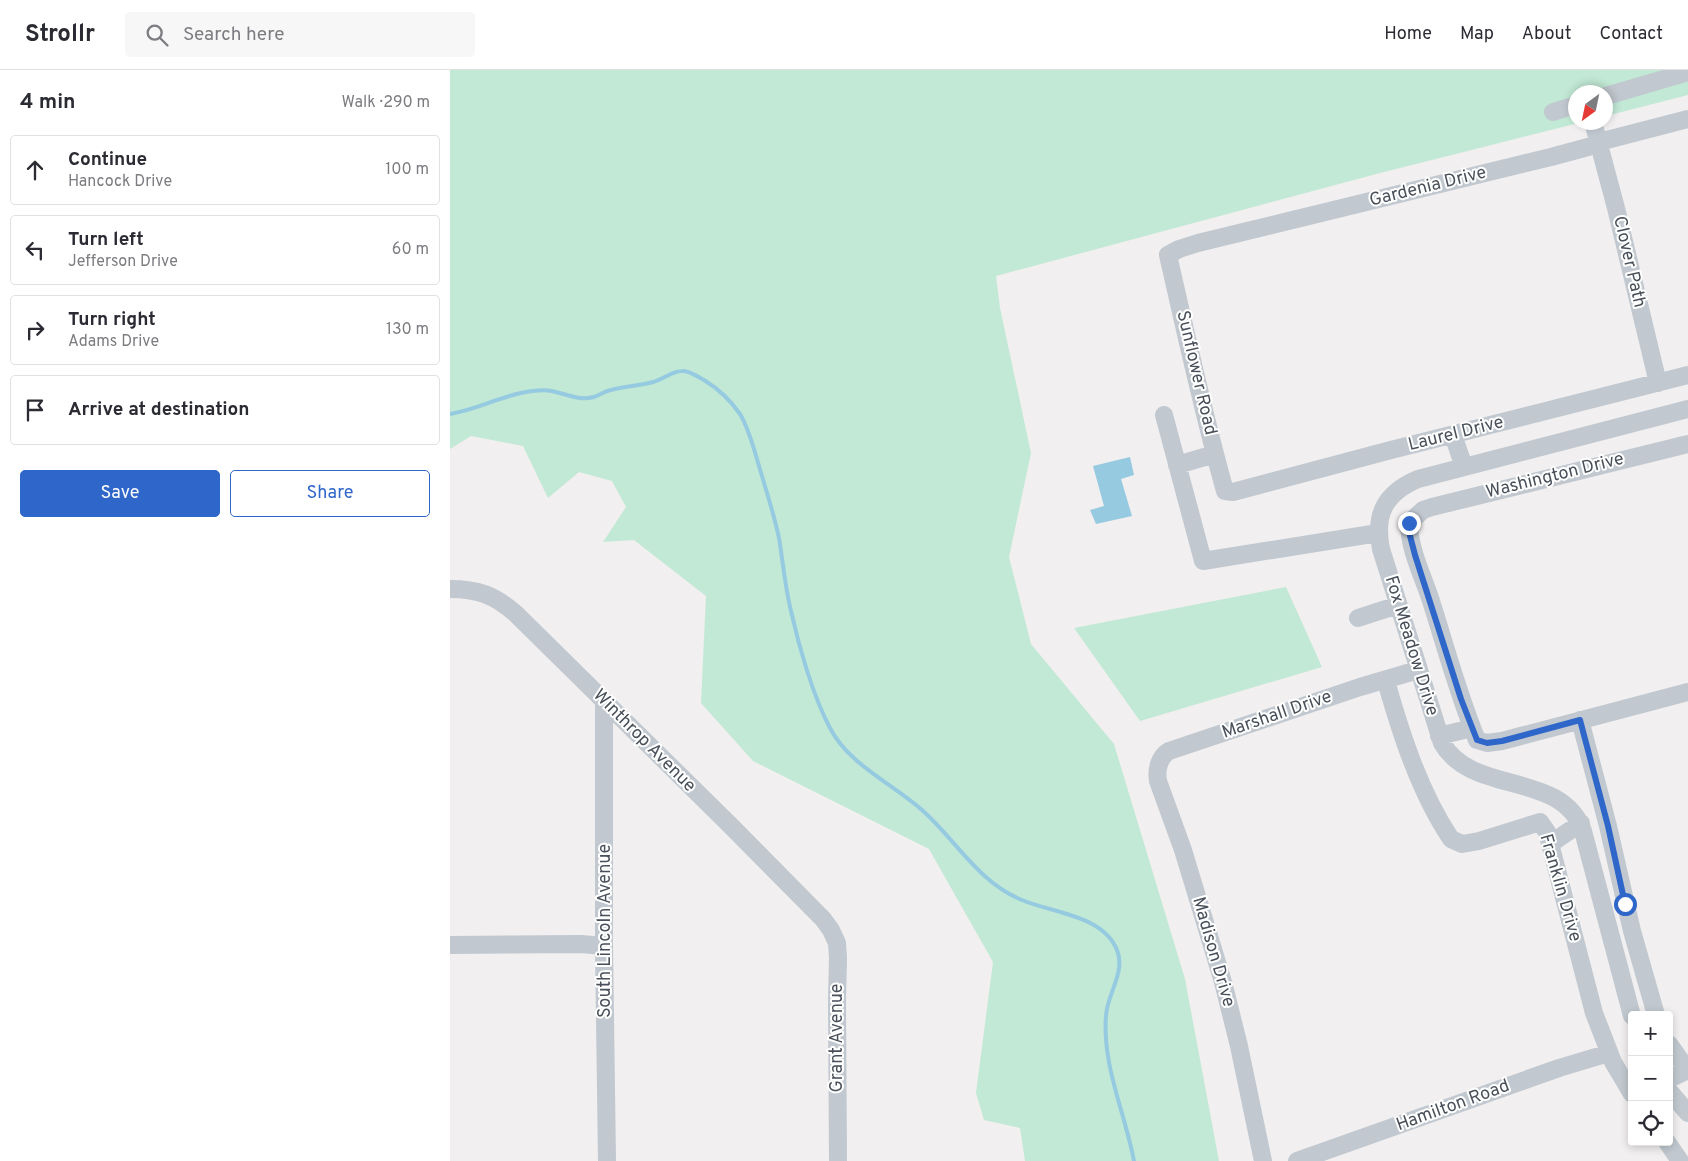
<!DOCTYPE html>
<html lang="en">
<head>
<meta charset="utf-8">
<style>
  :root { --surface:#fff; --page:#f7f7f7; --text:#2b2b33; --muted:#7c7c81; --line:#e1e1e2; --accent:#2f66ca }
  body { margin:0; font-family:Overpass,sans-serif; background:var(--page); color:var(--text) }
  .controls { position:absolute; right:15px; bottom:15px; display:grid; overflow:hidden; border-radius:5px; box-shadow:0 2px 8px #0003 }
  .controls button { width:45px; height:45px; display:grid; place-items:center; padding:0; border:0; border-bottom:1px solid var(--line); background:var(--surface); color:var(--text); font:25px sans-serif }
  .compass { position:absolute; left:1118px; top:15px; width:45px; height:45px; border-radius:50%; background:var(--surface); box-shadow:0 2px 8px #0003; rotate:213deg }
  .stop { position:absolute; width:15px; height:15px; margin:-11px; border:4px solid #2f66ca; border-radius:50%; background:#fff }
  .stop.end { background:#2f66ca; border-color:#fff; box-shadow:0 1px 5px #0008 }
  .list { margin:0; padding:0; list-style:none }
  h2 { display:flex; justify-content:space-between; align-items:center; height:65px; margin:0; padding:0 20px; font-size:21px }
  h2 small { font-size:16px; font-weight:400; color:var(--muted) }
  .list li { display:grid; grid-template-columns:32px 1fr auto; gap:15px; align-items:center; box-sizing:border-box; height:70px; margin:0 10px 10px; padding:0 10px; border:1px solid var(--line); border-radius:5px }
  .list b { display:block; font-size:19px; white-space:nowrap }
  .list p { margin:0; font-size:16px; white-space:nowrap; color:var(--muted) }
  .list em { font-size:16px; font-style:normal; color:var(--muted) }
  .actions { display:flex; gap:10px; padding:15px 20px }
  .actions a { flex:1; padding:11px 0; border:1px solid var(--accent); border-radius:5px; text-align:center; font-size:18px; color:var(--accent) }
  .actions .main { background:var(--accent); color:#fff }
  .icon { flex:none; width:28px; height:28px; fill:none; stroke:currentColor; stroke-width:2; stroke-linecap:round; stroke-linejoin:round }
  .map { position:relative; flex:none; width:1238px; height:1091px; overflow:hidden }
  header { display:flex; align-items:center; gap:30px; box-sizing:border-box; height:70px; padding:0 25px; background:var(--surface); border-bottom:1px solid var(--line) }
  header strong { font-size:24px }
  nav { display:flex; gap:28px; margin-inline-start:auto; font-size:18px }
  .search { width:350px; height:45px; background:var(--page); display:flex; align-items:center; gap:12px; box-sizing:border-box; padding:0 18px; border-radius:5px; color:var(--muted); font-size:19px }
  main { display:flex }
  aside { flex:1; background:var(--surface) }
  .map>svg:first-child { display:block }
  .green { fill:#c2e9d5 }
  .water { fill:#95cae1 }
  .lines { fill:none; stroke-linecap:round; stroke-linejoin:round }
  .stream { stroke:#95cae1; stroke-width:4 }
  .minor { stroke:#c1c8cf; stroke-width:18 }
  .route { stroke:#2f66ca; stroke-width:6 }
  .labels { text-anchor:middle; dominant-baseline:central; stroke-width:4; stroke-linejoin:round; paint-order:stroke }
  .street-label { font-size:18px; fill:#49505a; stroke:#fff }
</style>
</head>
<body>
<header>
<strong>Strollr</strong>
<div class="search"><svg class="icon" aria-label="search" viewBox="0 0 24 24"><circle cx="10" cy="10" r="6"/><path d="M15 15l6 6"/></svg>Search here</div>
<nav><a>Home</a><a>Map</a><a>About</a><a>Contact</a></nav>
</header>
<main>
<aside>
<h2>4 min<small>Walk · 290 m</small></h2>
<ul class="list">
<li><svg class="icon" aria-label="ahead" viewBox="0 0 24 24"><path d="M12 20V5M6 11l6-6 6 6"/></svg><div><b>Continue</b><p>Hancock Drive</p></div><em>100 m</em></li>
<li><svg class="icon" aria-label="left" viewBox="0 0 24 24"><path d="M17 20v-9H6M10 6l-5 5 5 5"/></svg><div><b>Turn left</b><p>Jefferson Drive</p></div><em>60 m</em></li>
<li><svg class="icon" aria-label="right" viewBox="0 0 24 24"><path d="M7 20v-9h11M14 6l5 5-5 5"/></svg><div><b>Turn right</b><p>Adams Drive</p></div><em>130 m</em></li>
<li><svg class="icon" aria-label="arrive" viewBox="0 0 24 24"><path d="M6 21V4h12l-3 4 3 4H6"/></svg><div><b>Arrive at destination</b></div></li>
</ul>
<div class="actions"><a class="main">Save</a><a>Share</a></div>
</aside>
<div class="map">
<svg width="1238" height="1091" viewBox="0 0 1238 1091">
  <rect width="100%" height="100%" fill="#f1efef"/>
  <path class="green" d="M0,0H1238V25L1156,46V22H1126V52L1129,53L930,103L546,206L550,238L581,383L559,487L581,574L664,674L735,909L769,1091H575L570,1058L534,1050L526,1023L543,892L479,779L303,691L251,633L256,526L184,470L153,472L176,437L162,411L129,402L98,428L73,376L21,366L0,379Z
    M836,517L872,597L690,651L624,558Z"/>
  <path class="water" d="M680,387L684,405L671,409L682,446L646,454L640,440L654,436L643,396Z"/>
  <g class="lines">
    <path class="stream" d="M0,344C25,340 47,328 71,323C80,321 92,319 102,321C116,324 129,331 144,327C150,325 155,321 161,320C175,316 189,316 203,312C212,310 222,301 232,301C239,300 248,307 254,310C267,318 281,331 290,344C299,359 304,379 309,396C316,420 324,444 329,468C333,492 335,517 341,541C349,577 363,626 380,658C399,695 442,713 472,740C505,769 529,813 572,830C602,843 653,845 667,880C676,902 657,924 656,946C652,995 675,1043 684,1091"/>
    <path class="minor" d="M1156,26L1238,2
      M1103,42L1126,35
      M1238,49L1149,72L1138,77L1101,87L748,173L729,179L718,185C736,264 753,343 775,421L783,422L941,380L1238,305
      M1143,52L1166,138L1208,313
      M714,345L753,491L928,463
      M1003,365L1014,397
      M1238,374L982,437L973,440L959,453C959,479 973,506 981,531C996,578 1008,624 1027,670L1037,673L1052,671L1238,622
      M727,395L765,384
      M0,519C28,519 44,525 65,543L281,756L373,849L381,860L387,873L388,888L387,931L388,1091
      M908,548L948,535
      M936,611C951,664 970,723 1001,769L1012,774L1029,771L1090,752L1097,762L1144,943L1163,992L1182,1024
      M154,632V876L157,1091
      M1130,650L1158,756L1182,861L1206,945
      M989,666L1022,658
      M1100,774L1131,753
      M0,875L131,874L154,876
      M1182,946L1133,761C1112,700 1022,726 992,673L931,479C924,444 935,423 968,409L1238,339
      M1219,974L1238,1001
      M1219,1009L1238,1000
      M1219,1021L1238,1043
      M1217,1072L1230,1091
      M813,1091L789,976L773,912L733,780L708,711C706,700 709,687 719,681L910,617L968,600
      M847,1091L1109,998L1159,983"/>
  </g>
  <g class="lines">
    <path class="route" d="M959,453V462L965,485L1011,629L1027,670L1037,673L1052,671L1130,650L1158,756L1175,834"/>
  </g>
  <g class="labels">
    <g class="street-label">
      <text transform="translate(978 117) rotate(-14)">Gardenia Drive</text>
      <text transform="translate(1179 192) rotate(77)">Clover Path</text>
      <text transform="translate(746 303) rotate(77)">Sunflower Road</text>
      <text transform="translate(1006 364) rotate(-14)">Laurel Drive</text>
      <text transform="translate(1105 406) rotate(-14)">Washington Drive</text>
      <text transform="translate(961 576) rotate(73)">Fox Meadow Drive</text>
      <text transform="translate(827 645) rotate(-19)">Marshall Drive</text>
      <text transform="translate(194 671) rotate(45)">Winthrop Avenue</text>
      <text transform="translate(1110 818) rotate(74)">Franklin Drive</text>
      <text transform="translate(155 861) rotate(-90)">South Lincoln Avenue</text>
      <text transform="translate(763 882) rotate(74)">Madison Drive</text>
      <text transform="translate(387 968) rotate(-90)">Grant Avenue</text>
      <text transform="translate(1003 1036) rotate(-20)">Hamilton Road</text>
    </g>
  </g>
</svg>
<div class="controls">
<button>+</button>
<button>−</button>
<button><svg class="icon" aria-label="locate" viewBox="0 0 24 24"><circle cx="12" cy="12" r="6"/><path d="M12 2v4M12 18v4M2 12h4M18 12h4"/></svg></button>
</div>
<svg class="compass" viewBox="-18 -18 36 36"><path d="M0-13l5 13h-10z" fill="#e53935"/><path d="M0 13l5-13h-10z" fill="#7c7c81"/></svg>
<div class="stop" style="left:1175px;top:834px"></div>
<div class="stop end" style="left:959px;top:453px"></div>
</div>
</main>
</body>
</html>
